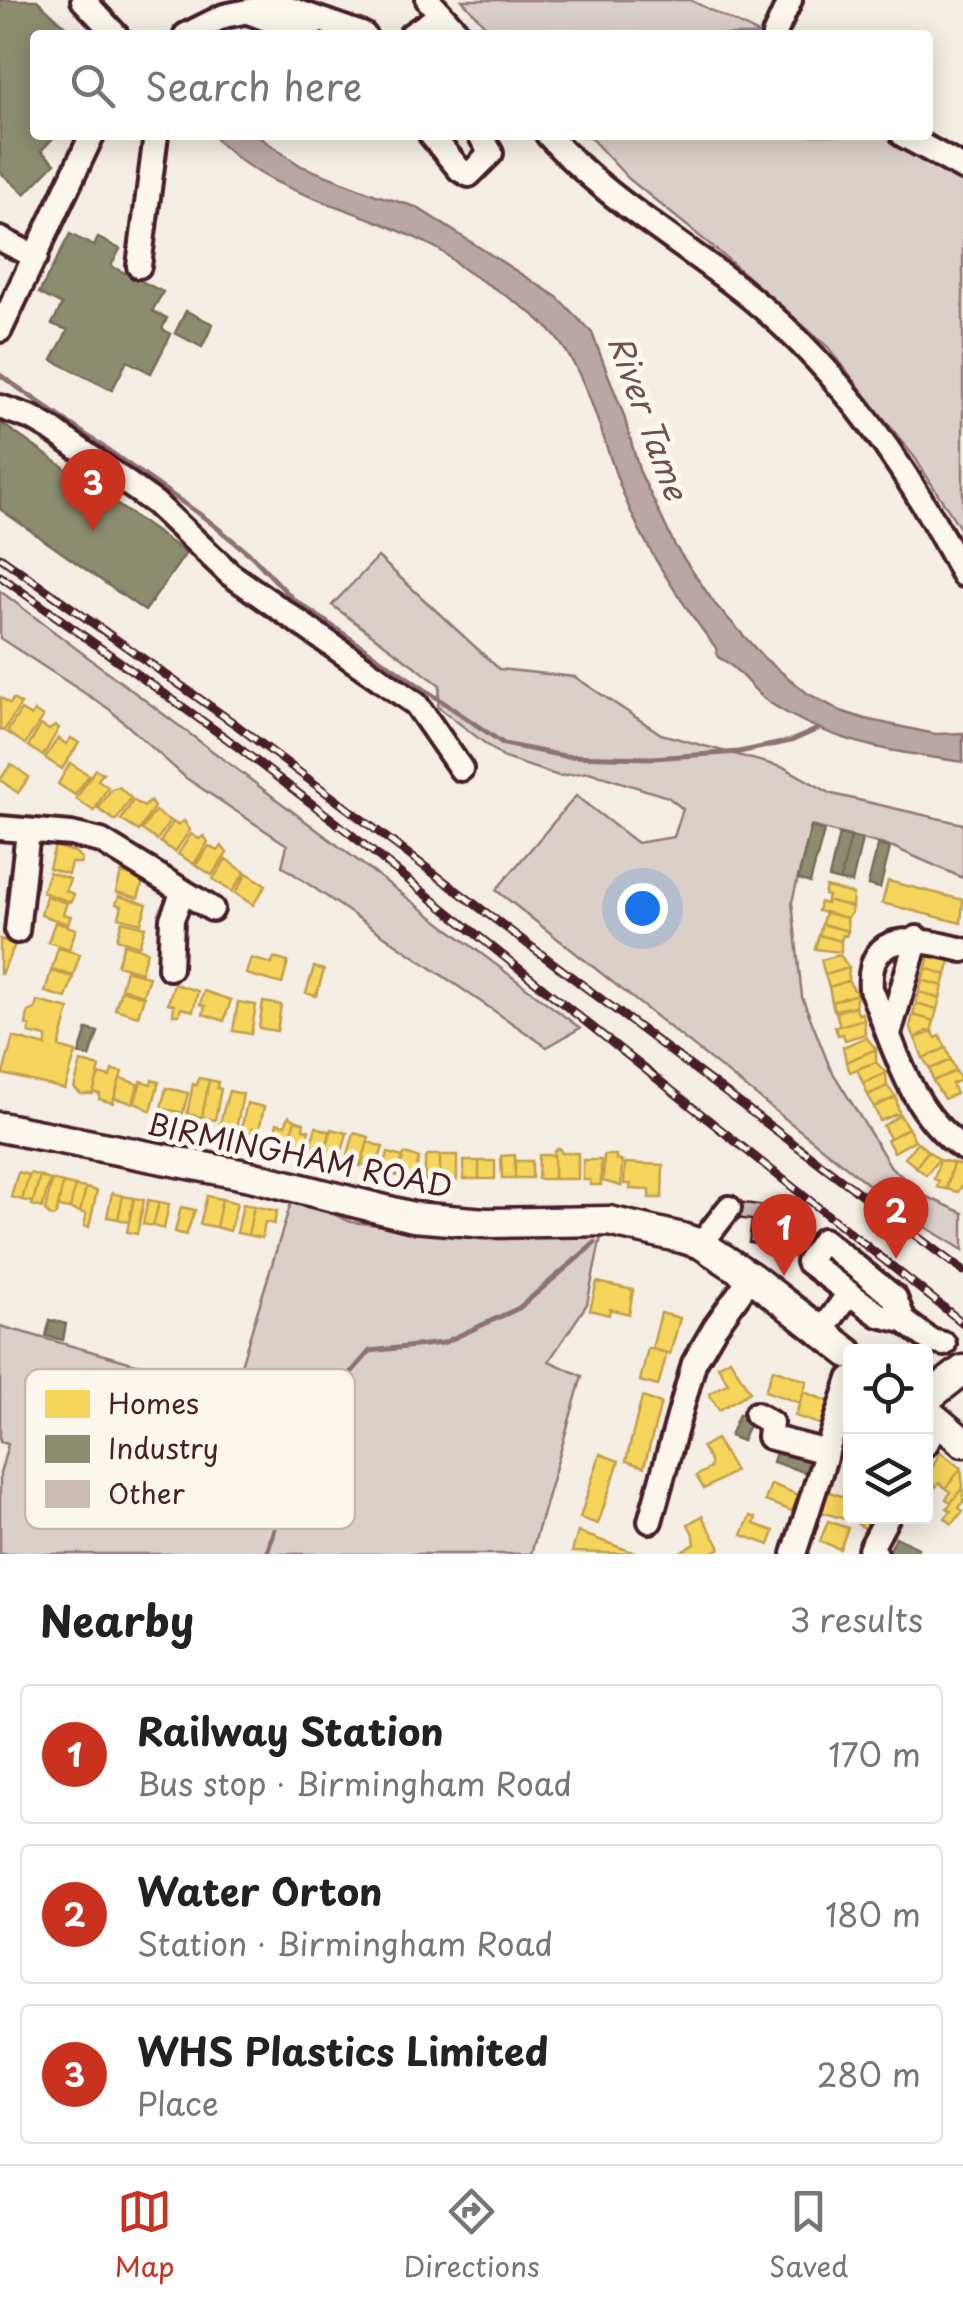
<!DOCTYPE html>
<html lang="en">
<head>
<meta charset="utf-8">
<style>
  :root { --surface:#fff; --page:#f2f2f2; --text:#222; --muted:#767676; --line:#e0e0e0; --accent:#c8321e }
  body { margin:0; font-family:"Playpen Sans",sans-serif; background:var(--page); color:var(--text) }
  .controls { position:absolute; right:30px; bottom:30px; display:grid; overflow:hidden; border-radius:10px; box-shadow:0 5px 25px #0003 }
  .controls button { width:90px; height:90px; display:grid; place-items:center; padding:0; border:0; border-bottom:2px solid var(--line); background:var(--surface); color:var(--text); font:50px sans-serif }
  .you { position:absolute; left:642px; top:908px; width:35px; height:35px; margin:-25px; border:8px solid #fff; border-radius:50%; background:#1a73e8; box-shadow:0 0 0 15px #1a73e833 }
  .badge { display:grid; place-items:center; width:65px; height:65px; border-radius:50%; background:var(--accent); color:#fff; font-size:32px; font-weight:700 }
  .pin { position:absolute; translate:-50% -82px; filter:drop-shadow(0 2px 5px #0008) }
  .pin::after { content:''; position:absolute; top:52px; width:35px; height:30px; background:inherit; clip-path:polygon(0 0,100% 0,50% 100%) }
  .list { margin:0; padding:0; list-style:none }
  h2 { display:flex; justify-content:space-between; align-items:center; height:130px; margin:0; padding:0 40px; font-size:42px }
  h2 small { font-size:32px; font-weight:400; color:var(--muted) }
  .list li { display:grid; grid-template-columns:65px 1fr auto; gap:30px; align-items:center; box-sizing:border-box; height:140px; margin:0 20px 20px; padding:0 20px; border:2px solid var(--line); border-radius:10px }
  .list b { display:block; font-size:38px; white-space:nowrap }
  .list p { margin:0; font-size:32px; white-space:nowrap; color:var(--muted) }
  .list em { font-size:32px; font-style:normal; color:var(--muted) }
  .icon { flex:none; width:55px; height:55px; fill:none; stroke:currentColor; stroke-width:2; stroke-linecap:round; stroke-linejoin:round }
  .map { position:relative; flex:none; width:963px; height:1554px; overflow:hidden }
  .search { position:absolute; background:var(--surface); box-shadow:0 5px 25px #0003; left:30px; right:30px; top:30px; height:110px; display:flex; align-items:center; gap:25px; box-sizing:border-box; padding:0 35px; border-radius:10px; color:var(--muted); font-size:38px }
  .sheet { height:610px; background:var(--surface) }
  nav { display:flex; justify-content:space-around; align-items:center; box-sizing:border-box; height:140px; border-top:2px solid var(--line); background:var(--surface); font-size:28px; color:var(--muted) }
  nav a { display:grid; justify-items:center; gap:5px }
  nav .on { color:var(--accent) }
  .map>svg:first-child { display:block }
  .green { fill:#dbd0c9; stroke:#92787a; stroke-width:2.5 }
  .water { fill:#baa7a5; stroke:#8d7174; stroke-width:2.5 }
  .homes { fill:#f6d55c; stroke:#c29e4d; stroke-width:2.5 }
  .industry { fill:#8c8c6e; stroke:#786b5a; stroke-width:2.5 }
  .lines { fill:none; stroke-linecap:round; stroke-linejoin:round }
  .stream { stroke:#8d7174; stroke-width:5 }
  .building { fill:#cabbb6; stroke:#4a1f2b; stroke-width:2.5 }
  .minor-casing { stroke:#4a1f2b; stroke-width:30 }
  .major-casing { stroke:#4a1f2b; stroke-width:35 }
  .minor { stroke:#fbf7ec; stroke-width:22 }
  .major { stroke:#fbf7ec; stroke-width:28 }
  .rail-casing { stroke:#4a1f2b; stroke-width:9 }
  .rail { stroke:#fbf7ec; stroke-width:5; stroke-dasharray:15; stroke-linecap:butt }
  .labels { text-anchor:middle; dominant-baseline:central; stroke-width:10; stroke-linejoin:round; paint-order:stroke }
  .street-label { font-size:30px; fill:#4a1f2b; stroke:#fbf7ec }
  .water-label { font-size:32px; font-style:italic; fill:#714f56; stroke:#fbf7ec }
  .key { fill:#fbf7ec; stroke:#c6b6b2; stroke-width:2.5 }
  .key-label { font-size:28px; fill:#4a1f2b }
</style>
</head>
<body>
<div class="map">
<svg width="963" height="1554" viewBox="0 0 963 1554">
  <rect width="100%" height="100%" fill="#f4eee4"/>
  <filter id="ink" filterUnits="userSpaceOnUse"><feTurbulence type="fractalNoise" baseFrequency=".01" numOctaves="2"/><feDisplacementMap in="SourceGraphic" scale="20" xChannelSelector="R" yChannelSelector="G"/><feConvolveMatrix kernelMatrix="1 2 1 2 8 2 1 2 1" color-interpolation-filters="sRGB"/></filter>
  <g filter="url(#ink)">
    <path class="green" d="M462,0H690L761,35H494Z
      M928,132L963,153V533L915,458L828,347L718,251L628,178L588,135H928Z
      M378,557L499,669L575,677L661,734L785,768L832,794L963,824V878L893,847L811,826L792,902L802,997L830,1068L891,1167L923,1195L963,1213V1250L927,1228L868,1184L496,890L576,796L637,843L674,837L683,809L668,797L589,772L559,776L504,758L438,707L440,685L332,605Z
      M0,591L580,1028L547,1047L282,866L287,845L186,778L109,709L0,638Z
      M293,1196L351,1222L478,1236L601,1237L587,1304L549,1361L582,1376L531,1554H0V1474L8,1444L0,1442V1326L233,1391Z"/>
    <path class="water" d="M212,135H256L301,166L376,195L416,207L557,297L592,333L624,416L639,470L675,546L714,603L764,658L807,693L841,711L865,719L935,734L963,733V762C889,751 835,744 770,703C751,690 739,667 718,657L716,648C683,605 653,561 631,512C600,447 594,365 535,316C515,300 492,287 471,274C460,268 452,258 441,251C427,242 408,235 393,228C329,200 261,189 212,135Z"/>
    <path class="homes" d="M0,697L10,704L13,699L21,704L4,731L0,729Z
      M21,710L31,716L34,711L43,717L25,744L7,732Z
      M41,725L49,730L55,726L59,728L43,756L28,746Z
      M58,738L66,744L71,738L79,743L62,769L45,758Z
      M70,763L89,775L75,795L58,784Z
      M11,764L29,777L18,793L0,780Z
      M95,769L103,773L98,780L108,787L94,811L76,799Z
      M119,787L131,798L116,821L98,809L111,789Z
      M133,800L144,807L150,801L154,807L139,831L121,820Z
      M155,811L170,821L157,840L142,830Z
      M184,821L190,830L175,852L160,842L173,822L177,825Z
      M191,834L199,839L204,836L208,842L194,864L178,854Z
      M55,846L75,852L82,859L81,863H71L68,874L49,868Z
      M209,846L218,851L222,846L227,853L212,875L196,865Z
      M226,859L245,872L232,892L213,879Z
      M49,872L70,879L66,891L74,894L71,902L42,892Z
      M121,873L144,879L138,898L116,892Z
      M247,873L266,885L253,905L235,893Z
      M888,881L963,900L961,923L882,903Z
      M826,887L853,894L852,907L827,900L828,896L824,895Z
      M46,896L67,903L63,914L71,916L68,924L41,915Z
      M119,896L147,904L141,923L119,917L122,906L116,904Z
      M827,900L852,907L851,914L847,918L818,911L820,902L826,904Z
      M825,912L847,918L848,931L822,924Z
      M122,921L145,927L139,946L117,939Z
      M55,922L76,929L69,949L48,942Z
      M822,924L848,931L846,936L843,935L841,941L819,935Z
      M819,935L841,941V952L815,949Z
      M0,939L15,945L1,974H0Z
      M124,944L147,951L141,972L117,965Z
      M58,948L80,954L73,976L52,969Z
      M930,951L951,957L946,975L926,968Z
      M840,955L849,968L825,975L821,960Z
      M251,958L272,964L274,958L288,962L282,984L246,974Z
      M314,967L324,970L316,996L306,993Z
      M849,968L848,981L829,987L825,975Z
      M926,968L946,975L943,986L922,980Z
      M126,970L149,977L143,995L121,988Z
      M51,971L73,977L66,998L45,992Z
      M922,980L943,986L940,998L919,992Z
      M848,981L857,994L832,1002L829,987Z
      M174,984L198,991L193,1011L181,1008L179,1015H173L174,1005L168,1003Z
      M121,990L144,997L138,1016L115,1009Z
      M204,991L231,1000L224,1021L203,1014L205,1006L200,1004Z
      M919,992L940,998L937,1009L916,1003Z
      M857,994L855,1006L834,1010L832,1002Z
      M37,1001L69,1009L59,1047L76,1052L65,1089L3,1074L13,1037L46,1046V1037L29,1033L30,1026L26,1025L28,1012L35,1009Z
      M238,1002L256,1005L251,1034L233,1031Z
      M263,1002L281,1005L277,1031L259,1028Z
      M916,1003L937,1009L934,1021L913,1015Z
      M855,1006L858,1014L862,1013L864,1019L840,1026L836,1012Z
      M913,1015L934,1021L931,1032L926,1031L915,1038L910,1027Z
      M864,1019L865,1034L845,1040L843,1034L838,1035L835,1027Z
      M933,1032L936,1038L940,1036L946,1048L923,1058L915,1038Z
      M866,1037L876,1049L846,1062L843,1047Z
      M946,1048L951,1060L930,1069L923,1058Z
      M876,1049V1062L850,1072L846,1062Z
      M951,1060L956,1071L933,1081L930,1069Z
      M81,1062L100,1067L93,1094H81L74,1088Z
      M876,1062L886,1073L863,1083L857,1069Z
      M112,1070L122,1072L113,1103L99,1099L100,1094L93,1092L99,1074L110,1077Z
      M956,1071L961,1080L952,1084L956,1094L944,1099L933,1081Z
      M886,1073L887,1086L868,1095L863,1083Z
      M120,1078L138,1084L133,1103L114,1098Z
      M199,1078L209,1080L202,1117L187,1114L193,1084L197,1085Z
      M152,1080L159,1082L151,1111L135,1102L141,1081L151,1084Z
      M209,1080L218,1082L217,1088L221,1089L215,1120L202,1117Z
      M887,1086L896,1097L874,1107L868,1095Z
      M166,1088L188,1093L183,1113L161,1108Z
      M229,1091L243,1094L236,1129L219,1126Z
      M896,1097L899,1113L880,1121L874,1107Z
      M247,1103L264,1107L259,1130L253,1128L252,1133L241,1130Z
      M900,1115L908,1128L890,1138L883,1126Z
      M289,1116L295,1120L289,1144L273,1140L277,1123L285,1125Z
      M295,1120L304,1123L303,1129L309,1130L303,1152L289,1144Z
      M316,1127L331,1132L324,1155L309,1150Z
      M908,1128L915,1140L894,1152L887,1140Z
      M331,1129L347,1133L340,1159L324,1155Z
      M354,1133L369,1137L361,1166L346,1162Z
      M368,1142L383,1147L376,1168L361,1164Z
      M917,1142L928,1151L916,1167L905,1158Z
      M559,1148L562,1153H578V1179H554V1151Z
      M928,1151L939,1159L926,1175L916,1167Z
      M388,1153L403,1157L397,1176L383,1171Z
      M404,1154L419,1158L413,1181L397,1176Z
      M428,1155H440V1180L425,1181V1160Z
      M440,1155H457V1180H440Z
      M515,1155V1178H502L501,1156Z
      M539,1155H554V1179H538Z
      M604,1155H616V1160L622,1161L621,1186L603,1181Z
      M583,1160H601V1185H590V1180H583Z
      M940,1160L953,1163L946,1189L937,1187L939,1181L934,1179Z
      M464,1161H479V1179H464Z
      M479,1161H495V1179H479Z
      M515,1161H532V1178H515Z
      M625,1163L663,1165L662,1198H649L650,1190L630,1189L631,1184H624Z
      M953,1163L963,1166V1184L958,1192L947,1189Z
      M18,1172L29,1175L22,1200L11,1197Z
      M30,1173L40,1176L33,1202L22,1200Z
      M40,1176L50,1180L42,1208L32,1205Z
      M52,1180L63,1183L56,1215L52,1217L45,1211Z
      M63,1183L75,1186L70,1209L58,1207Z
      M75,1186L86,1188L80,1212L70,1209Z
      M86,1188L97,1191L89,1227L84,1226L86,1214L80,1212Z
      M112,1193L123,1196L118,1219L107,1217Z
      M123,1196L134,1198L129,1222L118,1219Z
      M207,1196L222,1199L216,1227L200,1224Z
      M134,1198L144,1200L137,1234L127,1232Z
      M222,1199L237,1203L230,1231L216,1227Z
      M148,1200L159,1202L153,1226L143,1224Z
      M159,1202L169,1204L164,1229L153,1226Z
      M243,1204L254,1206L248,1235L237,1233Z
      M254,1206L277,1211L274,1224L265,1222L262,1238L248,1235Z
      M181,1207L195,1210L186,1235L175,1232Z
      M597,1282L633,1290L629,1314L610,1309L609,1315L590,1310Z
      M661,1313L680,1318L670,1354L652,1349Z
      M648,1348L667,1353L658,1386L640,1381Z
      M730,1359L750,1392L719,1410L709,1394L728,1383L718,1366Z
      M773,1369L807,1381L800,1403L765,1391Z
      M804,1392L836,1404L828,1427L795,1416Z
      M642,1397L661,1403L644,1467L626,1461Z
      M716,1439L735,1471L704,1489L696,1476L710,1468V1461L702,1447Z
      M940,1452L961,1468L946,1488L939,1483L936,1487L928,1476Z
      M600,1454L619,1461L598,1524L580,1518Z
      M961,1468L963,1487L951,1503L946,1499L951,1492L946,1488Z
      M771,1484L799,1495L792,1511L765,1501Z
      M963,1487V1502L959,1508L963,1511L952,1524L945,1518L951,1511L947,1508Z
      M827,1491L850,1499V1516L877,1518L873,1526L870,1524L867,1530L855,1522L821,1512Z
      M702,1516L720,1548L710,1554H683L681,1552L695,1544L694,1536L688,1524Z
      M750,1516L756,1518L754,1524L774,1531L769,1545L742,1535Z
      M828,1521L848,1528L840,1549L820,1541Z
      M578,1532L638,1554L572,1552Z"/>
    <path class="industry" d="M0,0H37L66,27L58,35H35V135H56L41,151L55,163L25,194L0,172Z
      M70,234L94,246L98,238L120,249L111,266L163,292L152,311L167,318L162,329L171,334L151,373L127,361L112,390L52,360L68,330L52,324L62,305L39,293Z
      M186,311L213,324L202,347L175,333Z
      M1,423L186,553L145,611L0,509Z
      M811,827L824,831L810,883L798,879Z
      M839,834L851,837L840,881L829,878Z
      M851,837L862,839L852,883L840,881Z
      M878,845L890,848L880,888L868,885Z
      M87,1029L98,1032L90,1057L79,1054Z
      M50,1320L66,1324L63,1340L46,1336Z
      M739,1414L751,1419L742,1441L730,1436Z
      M777,1449L820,1462L816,1476L773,1462Z
      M896,1537L918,1548L916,1554L889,1552Z"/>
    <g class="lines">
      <path class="stream" d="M0,375L205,518L252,556L293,599L504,744L564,756L653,758L739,752L791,741L818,729
        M267,1554L296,1447L314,1415L370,1351L443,1343L519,1308L595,1243"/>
    </g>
    <path class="building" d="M738,1202L791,1210L786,1248L749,1242L752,1220L736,1218Z"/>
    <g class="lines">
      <g class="minor-casing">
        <path id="minor" d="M83,0L116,35
          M428,0L460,35
          M248,12L310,35
          M186,35L224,16L278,5L364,35
          M411,35L441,15
          M774,35L790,0
          M431,135L460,170L469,175L491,153L480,135
          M548,135C606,200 684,243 751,298C842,372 909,471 963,575
          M903,135L963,168
          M0,239L36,257
          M139,266L156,135
          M0,330L92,135
          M0,407L32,418L51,429L155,503L230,574L416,704L461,769
          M0,828L71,834L101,841L212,909
          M17,931L28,831
          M963,950C923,940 866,925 871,989C894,1045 910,1113 963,1148
          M170,968L172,919L183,891
          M889,1034L917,938
          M701,1244L729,1208
          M904,1321L931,1341L944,1344
          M822,1331L849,1293L808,1262L823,1240L895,1298L904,1321L879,1315L849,1293
          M756,1414L771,1423L769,1437L827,1452
          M926,1444L938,1421
          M650,1521L694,1363L715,1327L751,1277
          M794,1554L850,1379
          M876,1554L870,1550L888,1516"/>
      </g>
      <g class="major-casing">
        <path id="major" d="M0,1127L250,1176L413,1217L486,1223L609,1221L682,1238L701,1244L751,1277L850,1354
          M926,1399L963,1370
          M926,1411L963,1442"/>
      </g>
      <use href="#minor" class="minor"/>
      <use href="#major" class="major"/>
      <g class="rail-casing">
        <path id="rail" d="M0,557L235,724L963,1271
          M0,576L226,738L328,816L963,1323"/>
      </g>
      <use href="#rail" class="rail"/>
    </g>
  </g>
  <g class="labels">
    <g class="street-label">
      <text transform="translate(300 1154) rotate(12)">BIRMINGHAM ROAD</text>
    </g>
    <g class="water-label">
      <text transform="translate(649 417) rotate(70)">River Tame</text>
    </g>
  </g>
  <rect x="25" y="1369" width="330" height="160" rx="15" class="key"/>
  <rect x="45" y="1390" width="45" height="28" fill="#f6d55c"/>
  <rect x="45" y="1435" width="45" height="28" fill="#8c8c6e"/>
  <rect x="45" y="1480" width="45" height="28" fill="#cabbb6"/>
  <g class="key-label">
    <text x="108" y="1414">Homes</text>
    <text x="108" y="1459">Industry</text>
    <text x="108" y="1504">Other</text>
  </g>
</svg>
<div class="controls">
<button><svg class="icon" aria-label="locate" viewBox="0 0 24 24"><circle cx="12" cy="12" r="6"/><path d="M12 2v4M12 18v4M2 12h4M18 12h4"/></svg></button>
<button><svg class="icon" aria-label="layers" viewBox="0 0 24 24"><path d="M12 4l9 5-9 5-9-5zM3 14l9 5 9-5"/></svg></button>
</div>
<div class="you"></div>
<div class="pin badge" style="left:784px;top:1276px">1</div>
<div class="pin badge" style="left:896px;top:1259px">2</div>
<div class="pin badge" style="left:93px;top:531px">3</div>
<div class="search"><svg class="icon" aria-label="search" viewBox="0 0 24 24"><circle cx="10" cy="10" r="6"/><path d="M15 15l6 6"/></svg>Search here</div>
</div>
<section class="sheet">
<h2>Nearby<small>3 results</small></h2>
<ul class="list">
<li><span class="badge">1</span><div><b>Railway Station</b><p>Bus stop · Birmingham Road</p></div><em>170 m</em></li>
<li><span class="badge">2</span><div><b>Water Orton</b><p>Station · Birmingham Road</p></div><em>180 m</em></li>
<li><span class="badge">3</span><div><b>WHS Plastics Limited</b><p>Place</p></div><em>280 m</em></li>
</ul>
</section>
<nav>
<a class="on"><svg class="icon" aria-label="map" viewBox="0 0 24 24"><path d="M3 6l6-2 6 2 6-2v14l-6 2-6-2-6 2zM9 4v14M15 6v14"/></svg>Map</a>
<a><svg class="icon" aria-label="directions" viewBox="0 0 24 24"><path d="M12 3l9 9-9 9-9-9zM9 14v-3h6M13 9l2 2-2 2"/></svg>Directions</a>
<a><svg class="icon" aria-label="saved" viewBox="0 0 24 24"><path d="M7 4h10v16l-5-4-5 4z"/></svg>Saved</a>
</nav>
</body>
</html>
